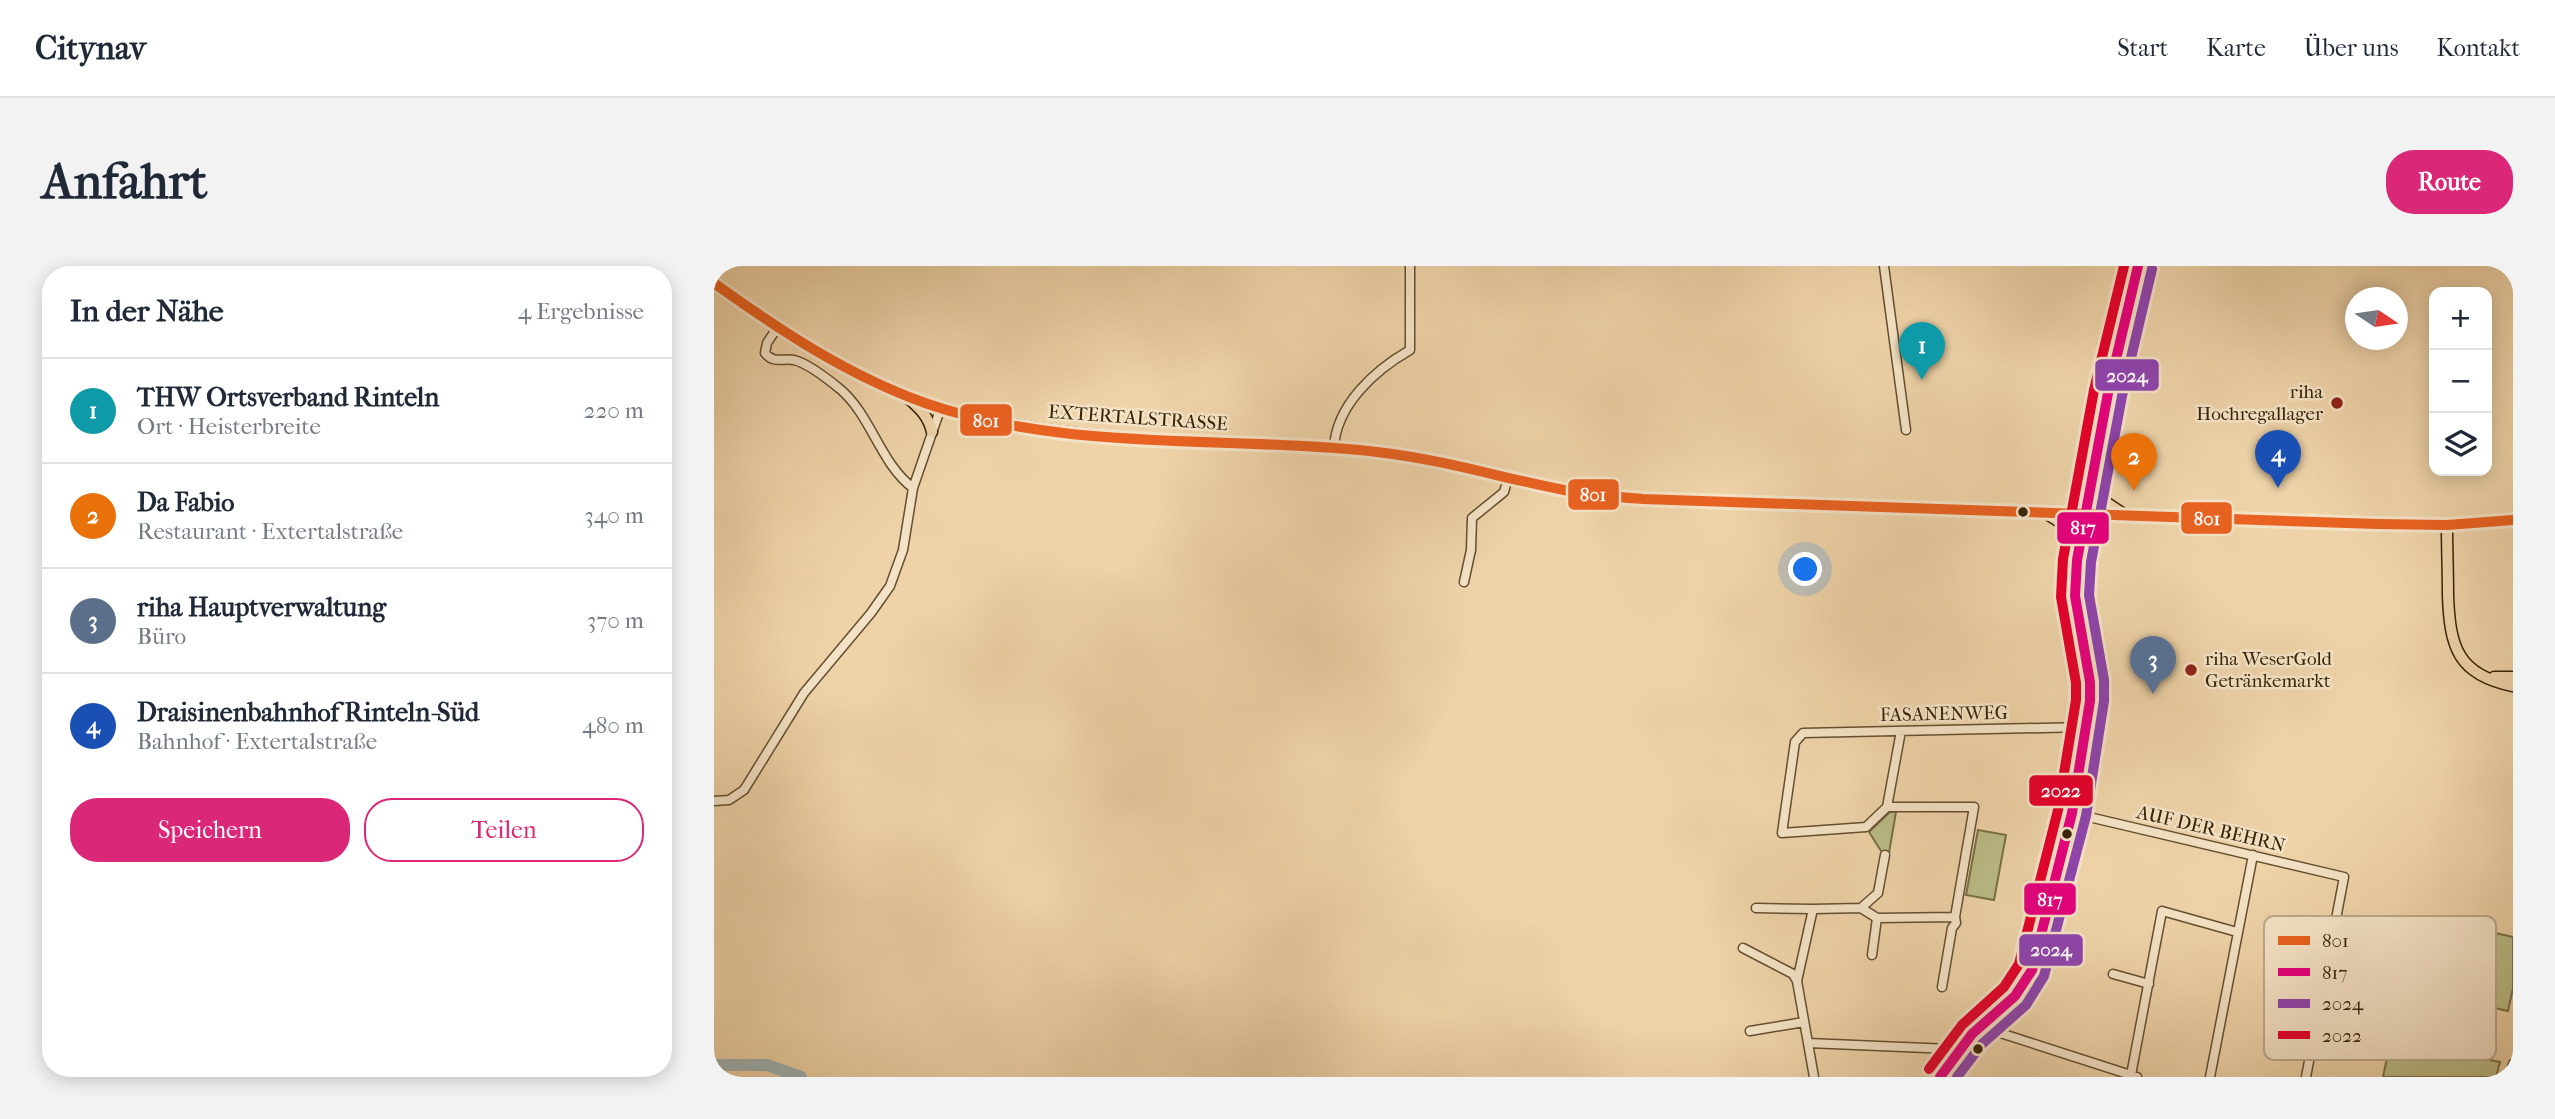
<!DOCTYPE html>
<html lang="de">
<head>
<meta charset="utf-8">
<style>
  :root { --surface:#fff; --page:#f2f2f3; --text:#1f2937; --muted:#747a83; --line:#e0e1e3; --accent:#db2777 }
  body { margin:0; font-family:"IM FELL French Canon",serif; background:var(--page); color:var(--text) }
  .controls { position:absolute; right:21px; top:21px; display:grid; overflow:hidden; border-radius:14px; box-shadow:0 4px 18px #0003 }
  .controls button { width:63px; height:63px; display:grid; place-items:center; padding:0; border:0; border-bottom:2px solid var(--line); background:var(--surface); color:var(--text); font:35px sans-serif }
  .compass { position:absolute; left:1631px; top:21px; width:63px; height:63px; border-radius:50%; background:var(--surface); box-shadow:0 4px 18px #0003; rotate:103deg }
  .you { position:absolute; left:1092px; top:304px; width:24px; height:24px; margin:-18px; border:5px solid #fff; border-radius:50%; background:#1a73e8; box-shadow:0 0 0 10px #1a73e833 }
  .badge { display:grid; place-items:center; width:46px; height:46px; border-radius:50%; background:var(--accent); color:#fff; font-size:23px; font-weight:700 }
  .pin { position:absolute; translate:-50% -58px; filter:drop-shadow(0 2px 4px #0008) }
  .pin::after { content:''; position:absolute; top:37px; width:24px; height:21px; background:inherit; clip-path:polygon(0 0,100% 0,50% 100%) }
  .list { margin:0; padding:0; list-style:none }
  h2 { display:flex; justify-content:space-between; align-items:center; height:91px; margin:0; padding:0 28px; font-size:30px }
  h2 small { font-size:23px; font-weight:400; color:var(--muted) }
  .list li { display:grid; grid-template-columns:46px 1fr auto; gap:21px; align-items:center; box-sizing:border-box; height:105px; padding:0 28px; border-top:2px solid var(--line) }
  .list b { display:block; font-size:26px; white-space:nowrap }
  .list p { margin:0; font-size:23px; white-space:nowrap; color:var(--muted) }
  .list em { font-size:23px; font-style:normal; color:var(--muted) }
  .actions { display:flex; gap:14px; padding:21px 28px }
  .actions a { flex:1; padding:16px 0; border:2px solid var(--accent); border-radius:28px; text-align:center; font-size:24px; color:var(--accent) }
  .actions .main { background:var(--accent); color:#fff }
  .icon { flex:none; width:38px; height:38px; fill:none; stroke:currentColor; stroke-width:2; stroke-linecap:round; stroke-linejoin:round }
  .map { position:relative; flex:none; width:1799px; height:811px; overflow:hidden; border-radius:28px }
  header { display:flex; align-items:center; gap:42px; box-sizing:border-box; height:98px; padding:0 35px; background:var(--surface); border-bottom:2px solid var(--line) }
  header strong { font-size:33px }
  nav { display:flex; gap:38px; margin-inline-start:auto; font-size:24px }
  .intro { display:flex; align-items:center; justify-content:space-between; box-sizing:border-box; height:168px; padding:0 42px }
  h1 { margin:0; font-size:49px }
  .button { padding:18px 32px; border-radius:28px; background:var(--accent); color:#fff; font-size:24px; font-weight:700 }
  main { display:flex; gap:42px; padding:0 42px }
  aside { flex:1; background:var(--surface); border-radius:28px; box-shadow:0 4px 18px #0003 }
  .map>svg:first-child { display:block }
  .green { fill:#babc87; stroke:#787046; stroke-width:2 }
  .lines { fill:none; stroke-linecap:round; stroke-linejoin:round }
  .river { stroke:#9fb4b4; stroke-width:12 }
  .minor-casing { stroke:#644f2e; stroke-width:11 }
  .major-casing { stroke:#362306; stroke-width:13 }
  .minor { stroke:#f4e2c6; stroke-width:8 }
  .major { stroke:#eed3a8; stroke-width:10 }
  .bus-1-casing { stroke:#f4e2c6; stroke-width:16 }
  .bus-2-casing { stroke:#f4e2c6; stroke-width:16 }
  .bus-3-casing { stroke:#f4e2c6; stroke-width:16 }
  .bus-4-casing { stroke:#f4e2c6; stroke-width:16 }
  .bus-1 { stroke:#e96221; stroke-width:10 }
  .bus-2 { stroke:#e5007d; stroke-width:10 }
  .bus-3 { stroke:#8e44ad; stroke-width:10 }
  .bus-4 { stroke:#e4002b; stroke-width:10 }
  .poi-dot { fill:#8f2418; stroke:#f4e2c6; stroke-width:2.5 }
  .bus-dot { fill:#362306; stroke:#f4e2c6; stroke-width:2.5 }
  .labels { text-anchor:middle; dominant-baseline:central; stroke-width:5; stroke-linejoin:round; paint-order:stroke }
  .poi-label { font-size:19px; fill:#362306; stroke:#f4e2c6; text-anchor:end }
  .street-label { font-size:19px; fill:#362306; stroke:#f4e2c6 }
  .key { fill:#f4e2c6; stroke:#bba98c; stroke-width:2 }
  .key-label { font-size:19px; fill:#362306 }
  .line-badge { stroke:#f4e2c6; stroke-width:2.5 }
  .badge-label { font-size:19px; text-anchor:middle; font-weight:bold; fill:#fff }
</style>
</head>
<body>
<header>
<strong>Citynav</strong>
<nav><a>Start</a><a>Karte</a><a>Über uns</a><a>Kontakt</a></nav>
</header>
<div class="intro"><h1>Anfahrt</h1><a class="button">Route</a></div>
<main>
<aside>
<h2>In der Nähe<small>4 Ergebnisse</small></h2>
<ul class="list">
<li><span class="badge" style="background:#0f9aa8">1</span><div><b>THW Ortsverband Rinteln</b><p>Ort · Heisterbreite</p></div><em>220 m</em></li>
<li><span class="badge" style="background:#e8710a">2</span><div><b>Da Fabio</b><p>Restaurant · Extertalstraße</p></div><em>340 m</em></li>
<li><span class="badge" style="background:#5c6f8a">3</span><div><b>riha Hauptverwaltung</b><p>Büro</p></div><em>370 m</em></li>
<li><span class="badge" style="background:#1a4fb4">4</span><div><b>Draisinenbahnhof Rinteln-Süd</b><p>Bahnhof · Extertalstraße</p></div><em>480 m</em></li>
</ul>
<div class="actions"><a class="main">Speichern</a><a>Teilen</a></div>
</aside>
<div class="map">
<svg width="1799" height="811" viewBox="0 0 1799 811">
  <rect width="100%" height="100%" fill="#eed3a8"/>
  <filter id="stains"><feTurbulence type="fractalNoise" baseFrequency=".00286" numOctaves="4"/><feColorMatrix values="0 0 0 0 .2 0 0 0 0 .09 0 0 0 0 .02 0 0 0 .5 -.17"/></filter>
  <radialGradient id="worn" r=".72"><stop offset=".6" stop-color="#630" stop-opacity="0"/><stop offset="1" stop-color="#630" stop-opacity=".3"/></radialGradient>
  <path class="green" d="M1176,546H1182L1175,587L1167,585L1155,566Z
    M1264,564L1292,569L1280,634L1252,629Z
    M1773,665L1799,671V722L1794,745L1758,737Z
    M1677,773L1786,796L1782,811H1669Z"/>
  <g class="lines">
    <path class="river" d="M0,799H53L87,811"/>
    <g class="minor-casing">
      <path id="minor" d="M1170,0L1192,164
        M63,62L53,77L51,87C60,98 68,92 80,94C93,97 115,114 126,123C157,149 166,197 199,222
        M620,182C622,139 661,104 696,84V0
        M1372,248L1394,127L1424,0
        M750,316L757,284L758,252L790,226L794,212
        M0,535L15,534L30,524L90,427L157,347L176,320L189,284L199,222L227,141
        M1173,541L1187,465
        M1358,547L1630,611L1592,811
        M1042,642L1099,643
        M1147,642L1164,627L1171,589
        M1029,682L1079,708L1083,715L1100,811
        M1158,689L1163,652
        M1613,693L1659,675
        M1399,708L1435,718
        M1083,715L1099,643L1147,642L1163,652L1241,651
        M1228,721L1238,662L1242,657L1241,651L1260,541H1173L1152,561L1068,567L1081,476L1089,467L1372,461
        M1271,758L1277,764L1423,811
        M1036,765L1090,756
        M1094,777L1236,783L1243,787
        M1596,786L1603,787L1643,769
        M1417,809L1448,645L1523,666
        M1496,811L1539,589
        M1796,811L1799,798"/>
    </g>
    <g class="major-casing">
      <path id="major" d="M0,17C49,52 97,87 152,113C312,189 493,167 663,186C723,193 780,210 839,222C869,229 899,231 929,233L1663,258L1733,259L1799,254
        M193,131C205,142 214,149 218,166
        M1377,217L1390,235L1408,247
        M1333,248L1352,260L1366,279
        M1733,259C1733,283 1734,306 1734,330C1736,380 1743,409 1799,420
        M1780,411H1799
        M1226,811L1258,768L1301,730L1318,704L1358,547L1376,435C1377,404 1367,377 1363,347C1358,314 1365,281 1372,248"/>
    </g>
    <use href="#minor" class="minor"/>
    <use href="#major" class="major"/>
    <g class="bus-1-casing">
      <path id="bus-1" d="M0,17C67,65 133,109 211,137C354,187 515,169 663,186C726,193 788,212 850,224C876,229 903,231 929,233L1663,258L1733,259L1799,254"/>
    </g>
    <g class="bus-2-casing">
      <path id="bus-2" d="M1226,811L1258,768L1301,730L1318,704L1358,547L1376,435V416L1361,330L1363,294L1394,127L1424,0"/>
    </g>
    <g class="bus-3-casing">
      <path id="bus-3" d="M1243,811L1268,778L1312,739L1330,710L1372,550L1390,435V414L1375,329L1377,296L1408,130L1438,3"/>
    </g>
    <g class="bus-4-casing">
      <path id="bus-4" d="M1215,803L1248,759L1290,721L1305,698L1344,544L1362,434V417L1347,331L1349,293L1380,124L1410,0"/>
    </g>
    <use href="#bus-1" class="bus-1"/>
    <use href="#bus-2" class="bus-2"/>
    <use href="#bus-3" class="bus-3"/>
    <use href="#bus-4" class="bus-4"/>
  </g>
  <g class="poi-dot">
    <circle cx="1623" cy="137" r="7"/>
    <circle cx="1477" cy="404" r="7"/>
  </g>
  <g class="bus-dot">
    <circle cx="1309" cy="246" r="6"/>
    <circle cx="1353" cy="568" r="6"/>
    <circle cx="1264" cy="783" r="6"/>
  </g>
  <g class="labels">
    <g class="poi-label">
      <text x="1609" y="126">riha<tspan x="1609" dy="22">Hochregallager</tspan></text>
      <text x="1491" y="393" text-anchor="start">riha WeserGold<tspan x="1491" dy="22">Getränkemarkt</tspan></text>
    </g>
    <g class="street-label">
      <text transform="translate(424 152) rotate(4)">EXTERTALSTRASSE</text>
      <text transform="translate(1230 448) rotate(-1)">FASANENWEG</text>
      <text transform="translate(1497 563) rotate(13)">AUF DER BEHRN</text>
    </g>
  </g>
  <rect x="1550" y="650" width="232" height="144" rx="10" class="key"/>
  <rect x="1564" y="670" width="32" height="9" fill="#e96221"/>
  <rect x="1564" y="702" width="32" height="8" fill="#e5007d"/>
  <rect x="1564" y="733" width="32" height="9" fill="#8e44ad"/>
  <rect x="1564" y="765" width="32" height="8" fill="#e4002b"/>
  <g class="key-label">
    <text x="1608" y="681">801</text>
    <text x="1608" y="713">817</text>
    <text x="1608" y="744">2024</text>
    <text x="1608" y="776">2022</text>
  </g>
  <g class="line-badge">
    <rect x="1380" y="92" width="66" height="34" rx="7" fill="#8e44ad"/>
    <rect x="245" y="137" width="54" height="34" rx="7" fill="#e96221"/>
    <rect x="853" y="212" width="53" height="33" rx="7" fill="#e96221"/>
    <rect x="1466" y="235" width="53" height="34" rx="7" fill="#e96221"/>
    <rect x="1342" y="245" width="54" height="34" rx="7" fill="#e5007d"/>
    <rect x="1314" y="508" width="66" height="33" rx="7" fill="#e4002b"/>
    <rect x="1309" y="616" width="54" height="34" rx="7" fill="#e5007d"/>
    <rect x="1304" y="667" width="66" height="34" rx="7" fill="#8e44ad"/>
  </g>
  <g class="badge-label">
    <text x="1413" y="116">2024</text>
    <text x="272" y="161">801</text>
    <text x="879" y="235">801</text>
    <text x="1493" y="259">801</text>
    <text x="1369" y="268">817</text>
    <text x="1347" y="531">2022</text>
    <text x="1336" y="640">817</text>
    <text x="1337" y="690">2024</text>
  </g>
  <rect width="100%" height="100%" filter="url(#stains)"/>
  <rect width="100%" height="100%" fill="url(#worn)"/>
</svg>
<div class="controls">
<button>+</button>
<button>−</button>
<button><svg class="icon" aria-label="layers" viewBox="0 0 24 24"><path d="M12 4l9 5-9 5-9-5zM3 14l9 5 9-5"/></svg></button>
</div>
<svg class="compass" viewBox="-18 -18 36 36"><path d="M0-13l5 13h-10z" fill="#e53935"/><path d="M0 13l5-13h-10z" fill="#747a83"/></svg>
<div class="you"></div>
<div class="pin badge" style="left:1208px;top:114px;background:#0f9aa8">1</div>
<div class="pin badge" style="left:1420px;top:225px;background:#e8710a">2</div>
<div class="pin badge" style="left:1439px;top:428px;background:#5c6f8a">3</div>
<div class="pin badge" style="left:1564px;top:222px;background:#1a4fb4">4</div>
</div>
</main>
</body>
</html>
